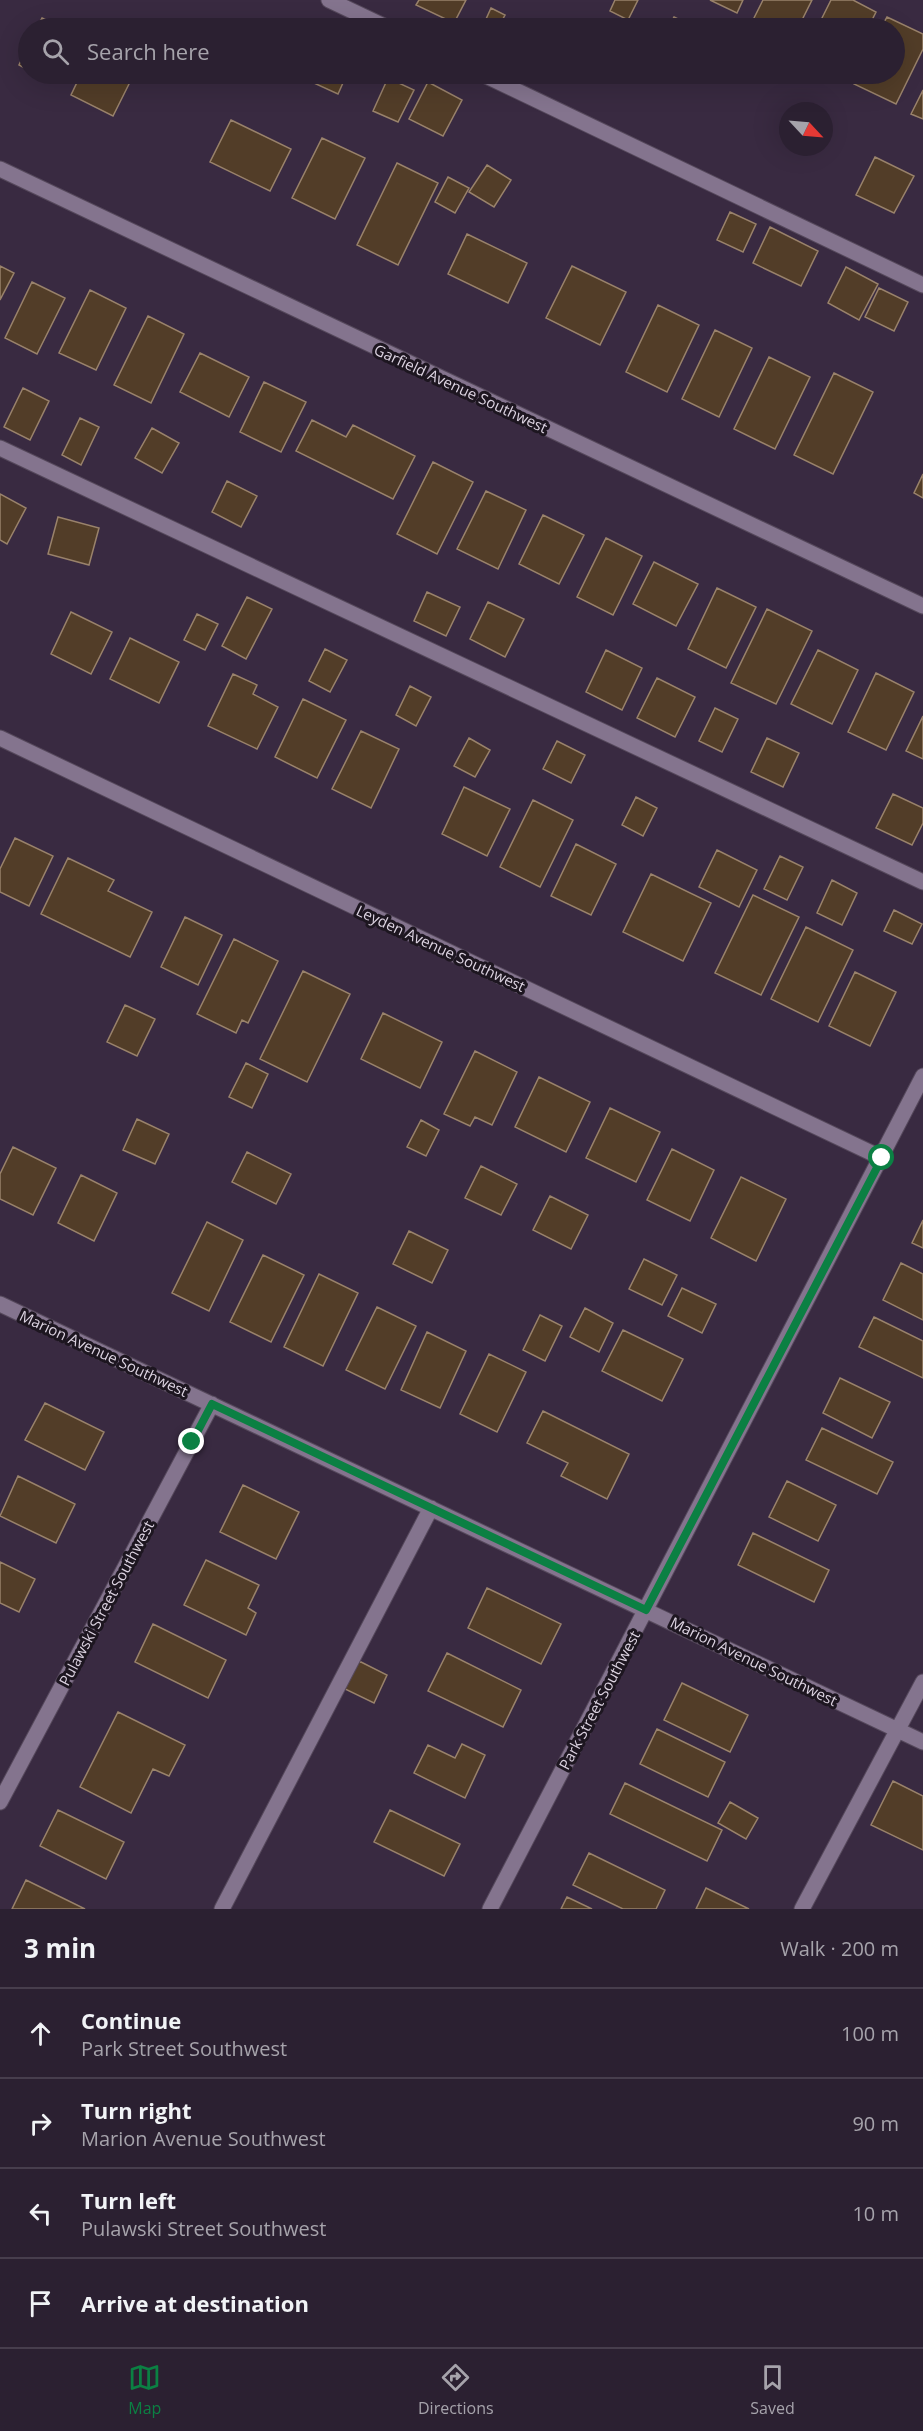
<!DOCTYPE html>
<html lang="en">
<head>
<meta charset="utf-8">
<style>
  :root { --surface:#2b2031; --page:#332839; --text:#f1f3f6; --muted:#a6a3ab; --line:#473e4d; --accent:#0b8043 }
  body { margin:0; font-family:"Open Sans",sans-serif; background:var(--page); color:var(--text) }
  .compass { position:absolute; left:779px; top:102px; width:54px; height:54px; border-radius:50%; background:var(--surface); box-shadow:0 6px 24px #0002; rotate:116deg }
  .stop { position:absolute; width:18px; height:18px; margin:-14px; border:4px solid #0b8043; border-radius:50%; background:#fff }
  .stop.end { background:#0b8043; border-color:#fff; box-shadow:0 2px 6px #0008 }
  .list { margin:0; padding:0; list-style:none }
  h2 { display:flex; justify-content:space-between; align-items:center; height:78px; margin:0; padding:0 24px; font-size:26px }
  h2 small { font-size:20px; font-weight:400; color:var(--muted) }
  .list li { display:grid; grid-template-columns:39px 1fr auto; gap:18px; align-items:center; box-sizing:border-box; height:90px; padding:0 24px; border-top:2px solid var(--line) }
  .list b { display:block; font-size:22px; white-space:nowrap }
  .list p { margin:0; font-size:20px; white-space:nowrap; color:var(--muted) }
  .list em { font-size:20px; font-style:normal; color:var(--muted) }
  .icon { flex:none; width:33px; height:33px; fill:none; stroke:currentColor; stroke-width:2; stroke-linecap:round; stroke-linejoin:round }
  .map { position:relative; flex:none; width:923px; height:1909px; overflow:hidden }
  .search { position:absolute; background:var(--surface); box-shadow:0 6px 24px #0002; left:18px; right:18px; top:18px; height:66px; display:flex; align-items:center; gap:15px; box-sizing:border-box; padding:0 21px; border-radius:33px; color:var(--muted); font-size:22px }
  .sheet { height:438px; background:var(--surface) }
  nav { display:flex; justify-content:space-around; align-items:center; box-sizing:border-box; height:84px; border-top:2px solid var(--line); background:var(--surface); font-size:16px; color:var(--muted) }
  nav a { display:grid; justify-items:center; gap:3px }
  nav .on { color:var(--accent) }
  .map>svg:first-child { display:block }
  .building { fill:#523d28; stroke:#99826b; stroke-width:1.5 }
  .lines { fill:none; stroke-linecap:round; stroke-linejoin:round }
  .minor-casing { stroke:#55485b; stroke-width:17 }
  .minor { stroke:#84748e; stroke-width:15 }
  .route { stroke:#0b8043; stroke-width:8 }
  .labels { text-anchor:middle; dominant-baseline:central; stroke-width:6; stroke-linejoin:round; paint-order:stroke }
  .street-label { font-size:15px; fill:#dcd3e1; stroke:#1d1620 }
</style>
</head>
<body>
<div class="map">
<svg width="923" height="1909" viewBox="0 0 923 1909">
  <rect width="100%" height="100%" fill="#392a41"/>
  <path class="building" d="M419,0H466L454,23L416,5Z
    M615,0H638L628,20L610,11Z
    M710,0H743L737,13Z
    M763,0H812L798,28H749Z
    M831,0H853L876,12L868,28H817Z
    M491,8L505,15L498,28H482Z
    M674,17L696,28H668Z
    M887,17L923,34V49L896,104L854,84L859,74H894V28H881Z
    M42,18L63,28H37Z
    M28,46V70L19,65Z
    M81,74H134L113,116L71,95Z
    M308,74H347L338,94L305,79Z
    M388,78L414,90L398,122L373,111Z
    M428,82L462,100L443,136L409,119Z
    M923,90V119L911,114Z
    M231,120L291,149L270,191L210,162Z
    M322,138L365,158L335,219L292,198Z
    M875,157L914,176L894,213L856,195Z
    M397,163L438,183L398,265L357,245Z
    M487,165L511,180L494,207L469,192Z
    M448,177L469,188L455,213L435,202Z
    M730,212L756,224L743,252L717,240Z
    M770,227L818,251L801,286L753,263Z
    M467,234L527,263L508,303L448,274Z
    M0,266L14,273L0,300Z
    M572,266L626,292L600,345L546,318Z
    M846,267L878,284L859,320L828,303Z
    M32,282L65,298L37,354L5,338Z
    M879,288L908,302L894,331L865,317Z
    M90,290L126,308L96,370L59,353Z
    M658,305L699,325L667,392L626,372Z
    M148,316L184,334L151,403L114,385Z
    M715,330L752,348L719,417L682,399Z
    M200,353L249,377L229,417L180,392Z
    M769,357L810,377L775,449L734,429Z
    M834,373L873,392L833,474L794,455Z
    M264,382L306,402L281,452L240,432Z
    M23,388L49,401L30,440L4,427Z
    M80,418L99,427L81,465L62,455Z
    M312,420L346,437L353,425L415,456L393,499L296,451Z
    M152,428L179,443L162,473L135,458Z
    M433,462L473,482L437,554L397,534Z
    M923,474V498L914,493Z
    M227,481L257,496L241,527L212,512Z
    M486,491L526,510L498,569L457,549Z
    M0,494L26,508L7,544L0,540Z
    M543,515L584,535L559,584L519,564Z
    M58,517L99,528L89,565L48,554Z
    M606,538L642,556L613,615L577,597Z
    M654,562L698,584L676,626L633,604Z
    M717,588L756,607L726,668L688,649Z
    M427,592L460,607L446,636L414,621Z
    M247,597L272,609L246,659L222,646Z
    M488,602L524,619L505,657L470,639Z
    M767,609L812,631L776,704L731,683Z
    M71,612L112,632L91,674L51,654Z
    M197,614L218,624L205,650L184,640Z
    M130,638L179,662L159,703L110,679Z
    M325,649L347,660L330,692L309,681Z
    M606,650L642,668L622,710L586,692Z
    M818,650L858,670L832,724L791,704Z
    M876,673L914,692L886,750L848,732Z
    M233,674L257,685L253,694L278,707L257,749L208,726Z
    M657,678L695,697L675,737L637,718Z
    M410,686L431,697L416,726L396,715Z
    M303,699L346,720L317,778L275,757Z
    M715,708L738,719L722,752L699,741Z
    M923,716V759L906,751Z
    M361,731L399,749L371,808L332,789Z
    M469,738L490,750L475,777L454,766Z
    M767,738L799,753L783,787L751,772Z
    M557,741L585,755L571,783L543,769Z
    M464,787L510,809L487,856L442,834Z
    M893,794L923,808V823L912,845L876,828Z
    M636,797L657,808L643,836L622,825Z
    M533,800L573,820L540,887L500,867Z
    M15,838L53,856L29,906L0,892V869Z
    M576,844L616,864L591,915L551,896Z
    M717,850L757,870L739,907L699,887Z
    M780,856L803,867L787,900L764,889Z
    M68,858L114,880L108,891L152,912L130,957L41,914Z
    M651,874L711,903L683,961L623,932Z
    M832,880L857,893L842,925L817,913Z
    M753,895L799,917L761,995L715,973Z
    M894,910L922,924L912,944L884,931Z
    M185,917L222,935L198,985L161,967Z
    M806,927L853,950L818,1022L771,999Z
    M234,939L278,961L248,1023L242,1020L236,1033L197,1014Z
    M303,971L350,994L307,1082L260,1059Z
    M855,972L896,992L870,1046L829,1026Z
    M125,1005L155,1019L137,1056L107,1042Z
    M383,1013L442,1042L420,1088L361,1059Z
    M475,1051L517,1072L492,1125L475,1117L470,1126L444,1114Z
    M246,1063L268,1074L252,1108L229,1097Z
    M539,1077L590,1102L566,1152L515,1127Z
    M610,1108L660,1132L636,1182L586,1158Z
    M137,1119L169,1134L155,1164L123,1150Z
    M421,1120L439,1130L426,1156L407,1147Z
    M13,1147L56,1168L33,1215L0,1199V1174Z
    M672,1149L714,1170L690,1221L647,1200Z
    M247,1152L291,1174L276,1204L232,1182Z
    M481,1166L517,1184L501,1215L465,1198Z
    M81,1175L117,1193L94,1241L58,1223Z
    M741,1177L786,1199L756,1261L711,1238Z
    M550,1196L588,1215L571,1249L533,1230Z
    M923,1220V1248L912,1243Z
    M207,1222L243,1240L209,1311L172,1293Z
    M409,1231L448,1250L432,1283L393,1264Z
    M263,1255L304,1275L271,1342L230,1322Z
    M644,1259L677,1275L662,1305L629,1289Z
    M901,1263L923,1274V1320L883,1300Z
    M319,1274L358,1293L323,1366L284,1347Z
    M682,1288L716,1304L702,1333L668,1316Z
    M377,1307L416,1326L385,1389L346,1370Z
    M585,1308L613,1323L599,1352L570,1337Z
    M540,1315L562,1326L545,1361L523,1350Z
    M874,1317L923,1341V1378L859,1347Z
    M623,1330L683,1359L662,1401L602,1371Z
    M427,1332L466,1351L440,1408L401,1390Z
    M489,1354L526,1372L497,1432L460,1414Z
    M840,1378L890,1402L872,1438L823,1413Z
    M45,1403L104,1432L85,1470L25,1440Z
    M543,1411L629,1454L607,1499L561,1476L568,1463L527,1443Z
    M822,1428L893,1462L877,1494L806,1460Z
    M18,1476L75,1504L56,1543L0,1516Z
    M787,1481L836,1505L818,1541L769,1517Z
    M243,1485L299,1512L276,1559L220,1532Z
    M753,1533L829,1570L814,1602L738,1565Z
    M206,1560L259,1585L248,1608L256,1613L246,1635L184,1605Z
    M0,1562L35,1579L19,1612L0,1603Z
    M487,1588L561,1624L541,1664L468,1628Z
    M153,1624L226,1660L208,1698L135,1662Z
    M447,1653L521,1690L503,1727L428,1691Z
    M359,1661L387,1675L374,1703L345,1689Z
    M682,1683L748,1715L730,1752L664,1720Z
    M118,1712L185,1745L169,1776L153,1769L131,1813L80,1787Z
    M657,1729L725,1762L708,1797L640,1764Z
    M462,1744L485,1755L465,1798L414,1773L428,1745L455,1758Z
    M893,1781L923,1796V1850L871,1825Z
    M625,1783L722,1830L707,1861L610,1814Z
    M730,1802L758,1818L746,1839L718,1823Z
    M58,1810L124,1842L106,1879L40,1846Z
    M390,1810L460,1844L444,1876L374,1842Z
    M589,1853L665,1890L656,1909H623L573,1885Z
    M26,1880L85,1909H12Z
    M706,1888L749,1909H696Z
    M567,1897L592,1909H561Z"/>
  <g class="lines">
    <g class="minor-casing">
      <path id="minor" d="M329,0L388,28
        M482,74L923,285
        M0,169L923,606
        M0,448L923,882
        M0,738L882,1158
        M0,1304L923,1742
        M0,1802L212,1404
        M222,1909L431,1508
        M490,1909L923,1076
        M802,1909L923,1682"/>
    </g>
    <use href="#minor" class="minor"/>
  </g>
  <g class="lines">
    <path class="route" d="M192,1442L212,1404L646,1610L882,1158"/>
  </g>
  <g class="labels">
    <g class="street-label">
      <text transform="translate(461 388) rotate(25)">Garfield Avenue Southwest</text>
      <text transform="translate(441 948) rotate(25)">Leyden Avenue Southwest</text>
      <text transform="translate(104 1353) rotate(25)">Marion Avenue Southwest</text>
      <text transform="translate(106 1603) rotate(-62)">Pulawski Street Southwest</text>
      <text transform="translate(754 1661) rotate(26)">Marion Avenue Southwest</text>
      <text transform="translate(599 1700) rotate(-62)">Park Street Southwest</text>
    </g>
  </g>
</svg>
<svg class="compass" viewBox="-18 -18 36 36"><path d="M0-13l5 13h-10z" fill="#e53935"/><path d="M0 13l5-13h-10z" fill="#a6a3ab"/></svg>
<div class="stop" style="left:882px;top:1158px"></div>
<div class="stop end" style="left:192px;top:1442px"></div>
<div class="search"><svg class="icon" aria-label="search" viewBox="0 0 24 24"><circle cx="10" cy="10" r="6"/><path d="M15 15l6 6"/></svg>Search here</div>
</div>
<section class="sheet">
<h2>3 min<small>Walk · 200 m</small></h2>
<ul class="list">
<li><svg class="icon" aria-label="ahead" viewBox="0 0 24 24"><path d="M12 20V5M6 11l6-6 6 6"/></svg><div><b>Continue</b><p>Park Street Southwest</p></div><em>100 m</em></li>
<li><svg class="icon" aria-label="right" viewBox="0 0 24 24"><path d="M7 20v-9h11M14 6l5 5-5 5"/></svg><div><b>Turn right</b><p>Marion Avenue Southwest</p></div><em>90 m</em></li>
<li><svg class="icon" aria-label="left" viewBox="0 0 24 24"><path d="M17 20v-9H6M10 6l-5 5 5 5"/></svg><div><b>Turn left</b><p>Pulawski Street Southwest</p></div><em>10 m</em></li>
<li><svg class="icon" aria-label="arrive" viewBox="0 0 24 24"><path d="M6 21V4h12l-3 4 3 4H6"/></svg><div><b>Arrive at destination</b></div></li>
</ul>
</section>
<nav>
<a class="on"><svg class="icon" aria-label="map" viewBox="0 0 24 24"><path d="M3 6l6-2 6 2 6-2v14l-6 2-6-2-6 2zM9 4v14M15 6v14"/></svg>Map</a>
<a><svg class="icon" aria-label="directions" viewBox="0 0 24 24"><path d="M12 3l9 9-9 9-9-9zM9 14v-3h6M13 9l2 2-2 2"/></svg>Directions</a>
<a><svg class="icon" aria-label="saved" viewBox="0 0 24 24"><path d="M7 4h10v16l-5-4-5 4z"/></svg>Saved</a>
</nav>
</body>
</html>
